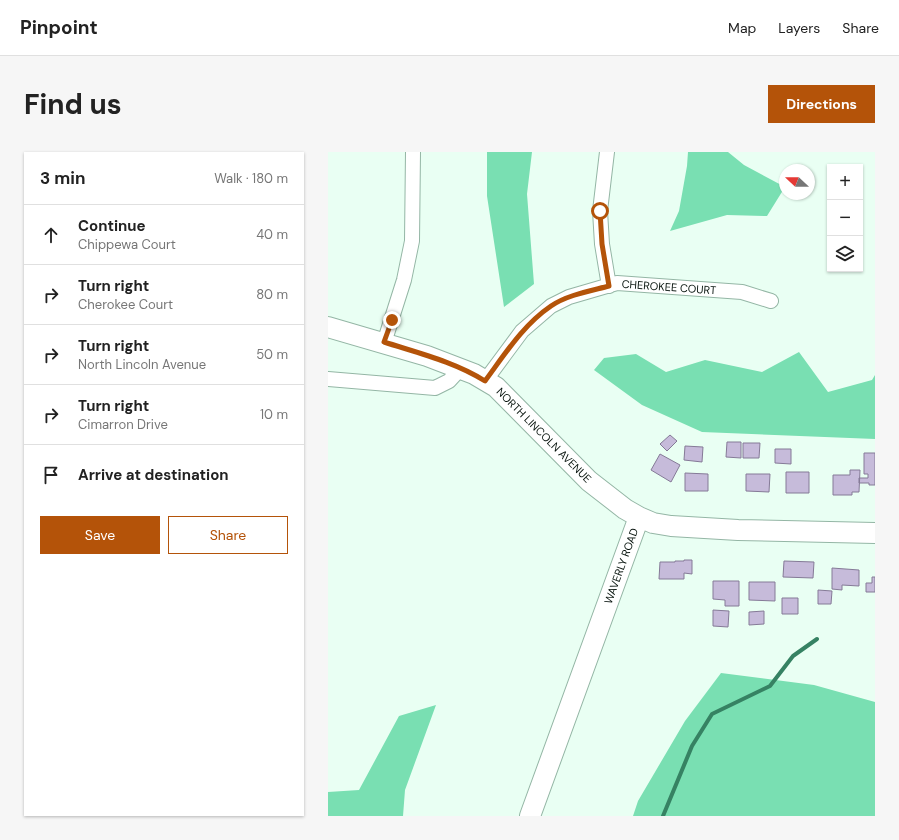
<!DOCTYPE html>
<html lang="en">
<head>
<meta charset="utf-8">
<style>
  :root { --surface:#fff; --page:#f6f6f6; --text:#222; --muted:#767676; --line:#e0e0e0; --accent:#b45309 }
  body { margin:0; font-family:"DM Sans",sans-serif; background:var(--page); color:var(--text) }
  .controls { position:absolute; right:12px; top:12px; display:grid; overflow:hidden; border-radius:0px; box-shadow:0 1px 3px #0004 }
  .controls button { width:36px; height:36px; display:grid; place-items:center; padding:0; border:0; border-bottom:1px solid var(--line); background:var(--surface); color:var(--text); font:20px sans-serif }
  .compass { position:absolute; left:451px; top:12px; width:36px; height:36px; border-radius:50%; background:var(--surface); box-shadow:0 1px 3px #0004; rotate:292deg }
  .stop { position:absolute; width:12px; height:12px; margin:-9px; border:3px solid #b45309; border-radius:50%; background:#fff }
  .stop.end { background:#b45309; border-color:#fff; box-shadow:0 1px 4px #0008 }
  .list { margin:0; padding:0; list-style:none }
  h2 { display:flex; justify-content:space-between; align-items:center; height:52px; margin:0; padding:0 16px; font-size:17px }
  h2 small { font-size:13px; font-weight:400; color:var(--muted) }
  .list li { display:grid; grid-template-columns:26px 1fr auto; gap:12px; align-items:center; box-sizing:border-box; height:60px; padding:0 16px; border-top:1px solid var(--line) }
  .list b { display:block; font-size:15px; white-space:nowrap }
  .list p { margin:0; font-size:13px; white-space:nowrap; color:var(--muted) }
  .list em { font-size:13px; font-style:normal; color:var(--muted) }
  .actions { display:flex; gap:8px; padding:12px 16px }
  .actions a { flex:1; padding:9px 0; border:1px solid var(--accent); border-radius:0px; text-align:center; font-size:14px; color:var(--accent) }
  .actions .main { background:var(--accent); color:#fff }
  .icon { flex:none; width:22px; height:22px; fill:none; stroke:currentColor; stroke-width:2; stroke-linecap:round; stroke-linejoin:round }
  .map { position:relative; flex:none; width:547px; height:664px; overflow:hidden; border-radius:0px }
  header { display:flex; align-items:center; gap:24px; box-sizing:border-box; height:56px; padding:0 20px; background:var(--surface); border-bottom:1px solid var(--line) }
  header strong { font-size:19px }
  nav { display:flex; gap:22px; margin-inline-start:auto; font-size:14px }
  .intro { display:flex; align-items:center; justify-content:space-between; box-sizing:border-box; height:96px; padding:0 24px }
  h1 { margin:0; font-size:28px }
  .button { padding:10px 18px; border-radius:0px; background:var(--accent); color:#fff; font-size:14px; font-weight:700 }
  main { display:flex; gap:24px; padding:0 24px }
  aside { flex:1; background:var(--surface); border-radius:0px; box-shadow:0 1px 3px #0004 }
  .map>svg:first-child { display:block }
  .forest { fill:#79dfb2 }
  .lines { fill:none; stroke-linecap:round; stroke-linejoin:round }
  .stream { stroke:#368263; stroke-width:4 }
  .building { fill:#c6bbda; stroke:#857a97 }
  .street-casing { stroke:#94b6a5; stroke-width:16 }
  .secondary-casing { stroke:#94b6a5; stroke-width:22 }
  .street { stroke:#fff; stroke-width:14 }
  .secondary { stroke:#fff; stroke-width:20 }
  .route { stroke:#b45309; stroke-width:5 }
  .labels { text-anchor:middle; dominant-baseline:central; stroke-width:3; stroke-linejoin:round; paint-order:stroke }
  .street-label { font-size:11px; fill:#06120c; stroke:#fff }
</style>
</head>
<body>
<header>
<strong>Pinpoint</strong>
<nav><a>Map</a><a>Layers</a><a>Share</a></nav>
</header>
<div class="intro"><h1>Find us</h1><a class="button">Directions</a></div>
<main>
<aside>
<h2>3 min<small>Walk · 180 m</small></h2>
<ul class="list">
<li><svg class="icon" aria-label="ahead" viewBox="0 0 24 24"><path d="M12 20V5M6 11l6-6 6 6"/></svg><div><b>Continue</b><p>Chippewa Court</p></div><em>40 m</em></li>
<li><svg class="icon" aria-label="right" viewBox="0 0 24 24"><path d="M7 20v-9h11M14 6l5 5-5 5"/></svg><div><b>Turn right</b><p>Cherokee Court</p></div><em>80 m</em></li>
<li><svg class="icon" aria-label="right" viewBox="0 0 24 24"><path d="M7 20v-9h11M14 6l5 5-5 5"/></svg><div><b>Turn right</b><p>North Lincoln Avenue</p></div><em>50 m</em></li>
<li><svg class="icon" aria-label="right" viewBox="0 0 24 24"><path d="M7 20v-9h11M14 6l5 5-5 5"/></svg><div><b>Turn right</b><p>Cimarron Drive</p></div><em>10 m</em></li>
<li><svg class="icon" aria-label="arrive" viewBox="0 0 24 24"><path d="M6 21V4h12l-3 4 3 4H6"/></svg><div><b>Arrive at destination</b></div></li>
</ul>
<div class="actions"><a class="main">Save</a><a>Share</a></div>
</aside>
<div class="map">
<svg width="547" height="664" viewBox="0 0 547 664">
  <rect width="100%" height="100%" fill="#e9fff3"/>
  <path class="forest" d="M159,0H204L199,42L206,132L176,155L159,44Z
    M360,0H400L416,13L457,35L439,64L399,63L342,79L351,59L359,14Z
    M471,200L500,240L544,228L547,223V287L374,280L314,253L266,218L276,206L308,202L338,220L377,208L434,220Z
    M393,521L486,533L547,550V664H305L310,649L357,569Z
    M108,553L77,638L75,664H0V640L31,638L71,564Z"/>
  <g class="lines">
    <path class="stream" d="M335,664L364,594L384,562L442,534L465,504L489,487"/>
  </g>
  <path class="building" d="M342,283L349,289L339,299L332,292Z
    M399,290H413V306L398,305Z
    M415,291H432L431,306H415Z
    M357,294L375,295L374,310L356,308Z
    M447,297H463V312L447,311Z
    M536,301H547V333H541V331H531V326H540V322H536Z
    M332,302L352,313L343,330L323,318Z
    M522,318H532L531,340H524V343H505V323H522Z
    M458,320H481V341H458Z
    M357,321L380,322V339H357Z
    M418,322H442L441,340L418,339Z
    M356,408H364V422L356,421V427H331L332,410H347V409H356Z
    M456,409L486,410L485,426L455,425Z
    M504,416L531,418V434L514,433V438L504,437Z
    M544,425H547V440H538V431H544Z
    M385,429H411V454H397V448L385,447Z
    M421,430H447V449L421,448Z
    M490,438L504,439L503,452H490Z
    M454,446H470V462H454Z
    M385,458L401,459L400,475L385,474Z
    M436,459V472L421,473V460Z"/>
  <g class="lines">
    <g class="street-casing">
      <path id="street" d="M279,0L272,59L274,92L281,134
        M56,191L76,128L84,89L85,0
        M0,227L107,236L121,229L133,216
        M157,229L194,179L223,154L241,145L289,131L414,140L443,149"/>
    </g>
    <g class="secondary-casing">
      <path id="secondary" d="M0,175L99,204L146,222L168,235L261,329L297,357L311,365L325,371L343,374L410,378L547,381
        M202,664L311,365"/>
    </g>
    <use href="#street" class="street"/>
    <use href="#secondary" class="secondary"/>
  </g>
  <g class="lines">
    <path class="route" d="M64,168L56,190C90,201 127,210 157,229C177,202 195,173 223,154C239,143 262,139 281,134L274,92L272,59"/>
  </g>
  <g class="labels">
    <g class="street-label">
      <text transform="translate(341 135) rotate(4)">CHEROKEE COURT</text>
      <text transform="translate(216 283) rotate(45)">NORTH LINCOLN AVENUE</text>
      <text transform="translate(293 414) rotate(-70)">WAVERLY ROAD</text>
    </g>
  </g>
</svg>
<div class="controls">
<button>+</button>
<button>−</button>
<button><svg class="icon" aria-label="layers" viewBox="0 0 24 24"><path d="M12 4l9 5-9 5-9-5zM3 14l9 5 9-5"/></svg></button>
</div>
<svg class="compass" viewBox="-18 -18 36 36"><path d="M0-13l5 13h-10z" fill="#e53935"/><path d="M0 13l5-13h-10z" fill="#767676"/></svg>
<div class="stop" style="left:272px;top:59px"></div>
<div class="stop end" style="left:64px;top:168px"></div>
</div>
</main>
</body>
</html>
